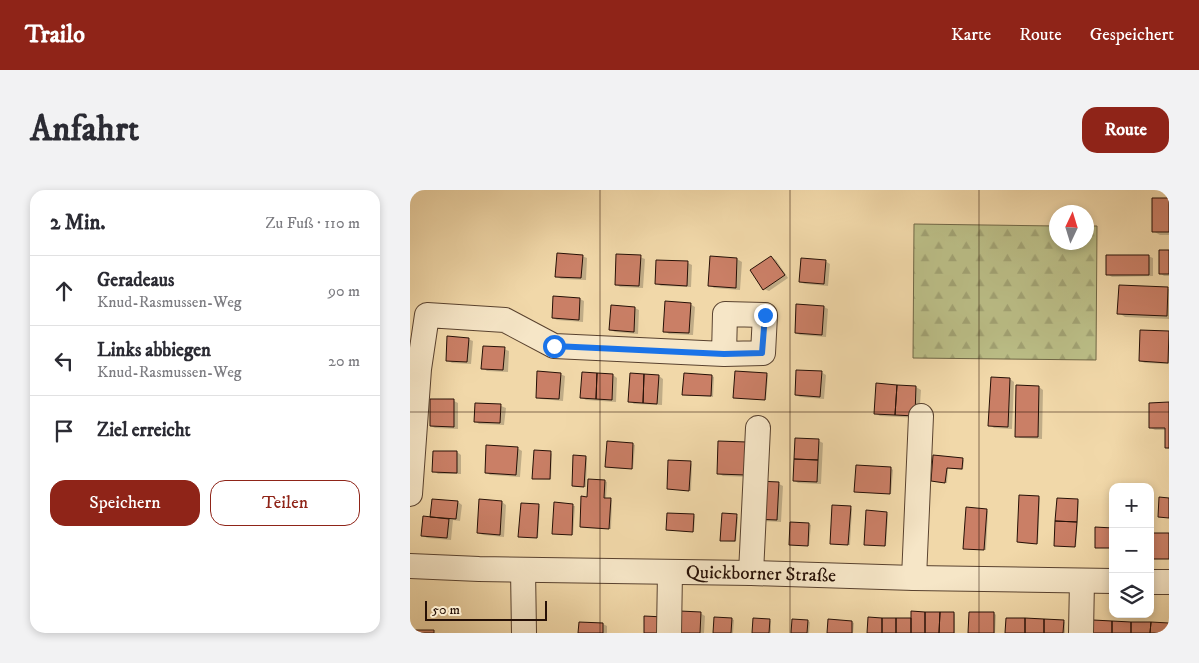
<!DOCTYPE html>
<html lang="de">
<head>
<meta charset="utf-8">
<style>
  :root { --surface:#fff; --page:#f2f2f3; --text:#2b2b33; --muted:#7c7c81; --line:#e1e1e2; --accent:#8f2418 }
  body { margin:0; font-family:"IM FELL DW Pica",serif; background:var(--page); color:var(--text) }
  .controls { position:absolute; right:15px; bottom:15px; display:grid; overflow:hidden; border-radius:10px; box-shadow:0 2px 8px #0003 }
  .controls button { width:45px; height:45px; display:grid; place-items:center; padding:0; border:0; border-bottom:1px solid var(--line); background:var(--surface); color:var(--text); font:25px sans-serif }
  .compass { position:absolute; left:639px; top:15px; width:45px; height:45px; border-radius:50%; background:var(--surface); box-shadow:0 2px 8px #0003; rotate:4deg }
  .scale { position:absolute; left:15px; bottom:12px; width:122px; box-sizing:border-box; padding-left:5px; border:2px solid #261006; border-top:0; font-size:14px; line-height:18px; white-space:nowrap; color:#261006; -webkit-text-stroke:4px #f6e6c7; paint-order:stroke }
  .stop { position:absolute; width:15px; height:15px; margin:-11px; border:4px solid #1a73e8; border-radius:50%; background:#fff }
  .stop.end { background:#1a73e8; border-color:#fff; box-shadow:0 1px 5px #0008 }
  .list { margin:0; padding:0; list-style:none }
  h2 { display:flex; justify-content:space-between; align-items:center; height:65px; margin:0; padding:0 20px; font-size:21px }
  h2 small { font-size:16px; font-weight:400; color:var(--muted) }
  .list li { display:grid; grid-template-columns:32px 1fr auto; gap:15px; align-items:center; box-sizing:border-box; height:70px; padding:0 20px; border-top:1px solid var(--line) }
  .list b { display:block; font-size:19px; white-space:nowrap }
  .list p { margin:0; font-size:16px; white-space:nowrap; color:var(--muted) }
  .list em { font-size:16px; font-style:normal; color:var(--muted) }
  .actions { display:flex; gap:10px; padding:15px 20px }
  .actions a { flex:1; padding:11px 0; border:1px solid var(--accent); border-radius:15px; text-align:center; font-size:18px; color:var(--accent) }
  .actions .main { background:var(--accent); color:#fff }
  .icon { flex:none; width:28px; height:28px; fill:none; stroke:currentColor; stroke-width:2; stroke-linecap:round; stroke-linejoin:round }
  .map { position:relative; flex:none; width:759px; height:443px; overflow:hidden; border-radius:15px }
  header { display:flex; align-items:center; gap:30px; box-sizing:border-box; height:70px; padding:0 25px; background:var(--accent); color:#fff }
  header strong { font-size:24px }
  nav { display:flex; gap:28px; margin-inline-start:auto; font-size:18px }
  .intro { display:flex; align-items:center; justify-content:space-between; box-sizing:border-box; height:120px; padding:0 30px }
  h1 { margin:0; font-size:35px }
  .button { padding:12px 22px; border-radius:15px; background:var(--accent); color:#fff; font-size:18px; font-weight:700 }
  main { display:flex; gap:30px; padding:0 30px }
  aside { flex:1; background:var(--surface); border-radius:15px; box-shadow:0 2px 8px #0003 }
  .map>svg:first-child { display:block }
  .forest { fill:url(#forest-firs); stroke:#706746 }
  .shadow { fill:#0003 }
  .building { fill:#ca7f66; stroke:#261006 }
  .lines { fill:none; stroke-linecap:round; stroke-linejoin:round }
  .minor-casing { stroke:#59422f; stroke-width:26 }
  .minor { stroke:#f6e6c7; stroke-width:24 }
  .route { stroke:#1a73e8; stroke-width:6 }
  .grid { fill:none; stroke:#261006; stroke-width:1; stroke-opacity:0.55 }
  .labels { text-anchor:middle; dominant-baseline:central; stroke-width:4; stroke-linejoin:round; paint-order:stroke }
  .street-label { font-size:19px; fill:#261006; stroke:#f6e6c7 }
</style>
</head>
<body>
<header>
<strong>Trailo</strong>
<nav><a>Karte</a><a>Route</a><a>Gespeichert</a></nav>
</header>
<div class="intro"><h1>Anfahrt</h1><a class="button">Route</a></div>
<main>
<aside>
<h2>2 Min.<small>Zu Fuß · 110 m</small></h2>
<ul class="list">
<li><svg class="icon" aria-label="ahead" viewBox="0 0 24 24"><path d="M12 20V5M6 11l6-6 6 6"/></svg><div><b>Geradeaus</b><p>Knud-Rasmussen-Weg</p></div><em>90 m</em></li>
<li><svg class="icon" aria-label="left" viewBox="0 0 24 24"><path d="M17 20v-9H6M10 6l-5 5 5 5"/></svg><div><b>Links abbiegen</b><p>Knud-Rasmussen-Weg</p></div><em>20 m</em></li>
<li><svg class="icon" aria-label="arrive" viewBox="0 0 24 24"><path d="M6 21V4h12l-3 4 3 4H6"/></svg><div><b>Ziel erreicht</b></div></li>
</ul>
<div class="actions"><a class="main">Speichern</a><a>Teilen</a></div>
</aside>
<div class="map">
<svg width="759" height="443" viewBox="0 0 759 443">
  <defs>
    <pattern id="forest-firs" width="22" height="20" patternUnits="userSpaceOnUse" patternTransform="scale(1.25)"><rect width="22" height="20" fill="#bbbe87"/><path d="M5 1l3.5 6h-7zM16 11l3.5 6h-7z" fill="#a1a273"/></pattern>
  </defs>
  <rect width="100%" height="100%" fill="#f1d8a9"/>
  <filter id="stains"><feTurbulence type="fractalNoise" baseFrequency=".004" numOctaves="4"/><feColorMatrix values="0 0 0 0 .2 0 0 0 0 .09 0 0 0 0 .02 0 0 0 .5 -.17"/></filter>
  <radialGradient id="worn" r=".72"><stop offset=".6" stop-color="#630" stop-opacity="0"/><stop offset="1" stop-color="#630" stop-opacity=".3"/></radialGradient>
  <path class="forest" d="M504,34L646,36V52H676L677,36H687L686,170L503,168Z"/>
  <path class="shadow" d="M759,10V45H750L743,41Z
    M759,61V86H754L750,83Z
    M172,66L177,68L176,90L151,89L146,86Z
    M738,66L743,68V86L702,87L697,84Z
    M230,67L235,69L233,98L210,97L206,94Z
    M361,67L366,70L378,88L359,101L354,99Z
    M302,68L327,69L332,72L330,100L304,98L300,95Z
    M415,71L420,74L418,96L395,94L390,92Z
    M278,73L282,75L281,97L251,96L246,93Z
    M710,97L759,99V129L715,127L709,123Z
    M144,107L170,109L174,111L173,132L147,130L143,128Z
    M280,114L285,117L283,145L259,144L255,141Z
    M414,117L418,119L416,147L390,145L386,143Z
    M225,118L229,120L228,144L205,142L201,140Z
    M732,141L759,143V174L735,173L730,171Z
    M58,149L63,151L61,174L42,173L37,170Z
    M94,159L99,161L98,182L77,181L73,178Z
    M411,182L416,185L414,209L390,207L386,205Z
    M150,184L155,186L153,211L131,209L127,207Z
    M356,184L358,185L356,210L326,208Z
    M203,185L207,188L206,212L176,210L171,207Z
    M249,186L253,189L252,215L224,214L220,211Z
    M302,186L304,187L303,207L275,205Z
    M600,189L604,192L602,239L584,238L580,235Z
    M467,195L506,197L511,200L509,228L470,226L465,223Z
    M629,197L633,200L632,249L610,248L606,246Z
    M44,211L48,213V239L25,238L21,236Z
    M66,214L91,216L96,218L94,235L69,234L65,231Z
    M759,214V259L756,258V240H745L741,238Z
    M387,249L409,251L413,253L411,294L388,293L384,290Z
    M309,252L340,287L313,286L308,283Z
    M223,254L225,255L223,279L198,278L196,277Z
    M107,258L112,261L110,287L80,285L76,282Z
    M24,262H47L51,265V284H28L24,281Z
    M141,263L142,264L141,290L125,289Z
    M176,267L177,268L176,297H165L163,296Z
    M524,267L552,269L554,270L553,280L538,278L537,293L524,292L522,291Z
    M281,273L282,274L281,301L258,298Z
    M481,278L483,280L481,304L448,302L446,301Z
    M195,291L197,292L196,309L202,310L201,339L173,338L171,337L178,308Z
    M348,292L369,294L373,296L371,332L350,331Z
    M629,307L630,308L628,354L610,353L608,352Z
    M668,310L669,311L666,357L648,356Z
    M48,312L52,315L50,331L43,330L41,350L17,348L13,345L21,328Z
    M92,312L96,315L94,347L73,345L68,343Z
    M145,314L165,316L163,345L145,344Z
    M128,315L130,316L128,348L111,347L110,346Z
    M440,317L442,319L440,355L423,354L421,353Z
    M576,320L578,321L576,360L556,359Z
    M476,323L478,324L476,356L457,355Z
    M283,325L285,326L284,342L260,340L258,339Z
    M326,326L328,327L326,352L313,351Z
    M399,334L401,335L399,356L380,354Z
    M290,423L295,426L294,443H271Z
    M544,423L545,424V443H459L502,429Z
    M560,423H584L586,425L585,443H559Z
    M322,429L324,430L323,443H305Z
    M359,430L361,431V443H343Z
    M398,431L400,432L399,443H382Z
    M653,431L655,432V443H596Z
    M442,432L444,433L443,443H419Z
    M170,433L193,434L197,436V443H170Z"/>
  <path class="building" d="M742,8H759V42H742Z
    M749,60H759V84H749Z
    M147,63L173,65L171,88L145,87Z
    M206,64L231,65L229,96L205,95Z
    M696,65H739V85H696Z
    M300,66L327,68L326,98L298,96Z
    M361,66L375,85L353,100L340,80Z
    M391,68L416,70L414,94L389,92Z
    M246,70L278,71L277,96L245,94Z
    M709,95L758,97L757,126L707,124Z
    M143,106L170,108L169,130L142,128Z
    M255,111L281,113L279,143L253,142Z
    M386,114L414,116L412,145L385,143Z
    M201,115L225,117L224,142L199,140Z
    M730,140L759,141L758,173L729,171Z
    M37,146L59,148L57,172L36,171Z
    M73,156L95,157L93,180L71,179Z
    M386,180L412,181L410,207L385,205Z
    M127,181L151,183L149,209L126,208Z
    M325,181L357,183L355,210L323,208Z
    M172,182L187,183L186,209L170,208Z
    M187,183L203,184L202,210L186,209Z
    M220,183L234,184L233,213L218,212Z
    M274,183L302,185L301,206L272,205Z
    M234,184L249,185L247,214L233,213Z
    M581,187L600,188L598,237L578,236Z
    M466,193L487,195L485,225L464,224Z
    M487,195L506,196L505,226L485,225Z
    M606,195L629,196L628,247H605Z
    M20,209H44V237L20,236Z
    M759,212V258H755V238H739V213Z
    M65,213L91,214L90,233L64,232Z
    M385,248L409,249L408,270L384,269Z
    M197,251L223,253L222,279L195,277Z
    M308,251L337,252L336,285L307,284Z
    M76,255L108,257L106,285L75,283Z
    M124,260L141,261L140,289H122Z
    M23,261H47V283L22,282Z
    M163,265L176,266L174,297L162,296Z
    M523,265L553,268L552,279L537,278L535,293L521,291Z
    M384,269L408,270L407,292L383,291Z
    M258,270L281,271L279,301L257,299Z
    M446,275L481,277L480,304L444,302Z
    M178,289L195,290L194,308H201L199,339L170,337L171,306L177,307Z
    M347,291L369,292L367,330L344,329Z
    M609,305L629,306L627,354L607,352Z
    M749,307L759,308V328L748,327Z
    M647,308L668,309L667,332L645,331Z
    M22,309L48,311L46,329L20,327Z
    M69,309L92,311L90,345L67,343Z
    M144,312L163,314L162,345L142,344Z
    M111,313L129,314L127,348L108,347Z
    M422,315L441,316L438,355L420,354Z
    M556,317L577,319L574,360L553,359Z
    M456,320L477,322L475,356L454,355Z
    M257,323L284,324L283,342L256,340Z
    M312,323L327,324L325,351H310Z
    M13,326L39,329L37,348L11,346Z
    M645,331L667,332L665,357L644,356Z
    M380,332L399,333L398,356L379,355Z
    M685,337L703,338V358H685Z
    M743,343H759V369H743Z
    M270,421L291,422L290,443H270Z
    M501,421L515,422V443H501Z
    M515,422H530L529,443H515Z
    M530,422H544V443H529Z
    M559,422H584V443H558Z
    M234,426L254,427L253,443H234Z
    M304,427L322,428L321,443H303Z
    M458,427L472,428V443H457Z
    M343,428L360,429L359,443H342Z
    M472,428H486V443H472Z
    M486,428H501V443H486Z
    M596,428H615V443H595Z
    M615,428L634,429V443H615Z
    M382,429L398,430L397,443H381Z
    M418,429L442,431V443H417Z
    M634,429L654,430L653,443H634Z
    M683,430L702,431V443H682Z
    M702,431L721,432V443H702Z
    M169,432L193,433V443H168Z
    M721,432H741L740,443H721Z
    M741,432L759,433V443H740Z
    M0,440H24V443H0Z"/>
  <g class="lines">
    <g class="minor-casing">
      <g id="minor">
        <path d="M0,304L9,179L17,125L95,130L144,156L314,164L353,163L355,125L315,124L314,164"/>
        <path id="s1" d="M0,376L69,379L341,383L504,388L703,391"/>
        <path d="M113,380L114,443"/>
        <path d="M341,383L348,238"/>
        <path d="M504,388L511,226"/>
        <path d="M740,392H759"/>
        <path d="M259,443L260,382"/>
        <path d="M671,443L672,391"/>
      </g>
    </g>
    <use href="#minor" class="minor"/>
  </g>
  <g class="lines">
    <path class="route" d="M144,156L314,164L352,163L355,125"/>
  </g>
  <path class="grid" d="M190,0V443M380,0V443M569,0V443M0,222H759"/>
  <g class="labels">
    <g class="street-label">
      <text stroke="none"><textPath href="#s1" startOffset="351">Quickborner Straße</textPath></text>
    </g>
  </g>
  <rect width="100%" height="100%" filter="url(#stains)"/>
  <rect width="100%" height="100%" fill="url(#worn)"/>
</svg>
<div class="controls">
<button>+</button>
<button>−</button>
<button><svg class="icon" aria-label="layers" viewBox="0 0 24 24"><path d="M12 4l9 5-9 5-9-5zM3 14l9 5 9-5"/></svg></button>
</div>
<svg class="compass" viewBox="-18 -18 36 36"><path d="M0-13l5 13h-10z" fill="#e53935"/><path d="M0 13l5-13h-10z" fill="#7c7c81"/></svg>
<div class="scale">50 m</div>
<div class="stop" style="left:144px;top:156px"></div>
<div class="stop end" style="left:355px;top:125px"></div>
</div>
</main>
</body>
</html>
